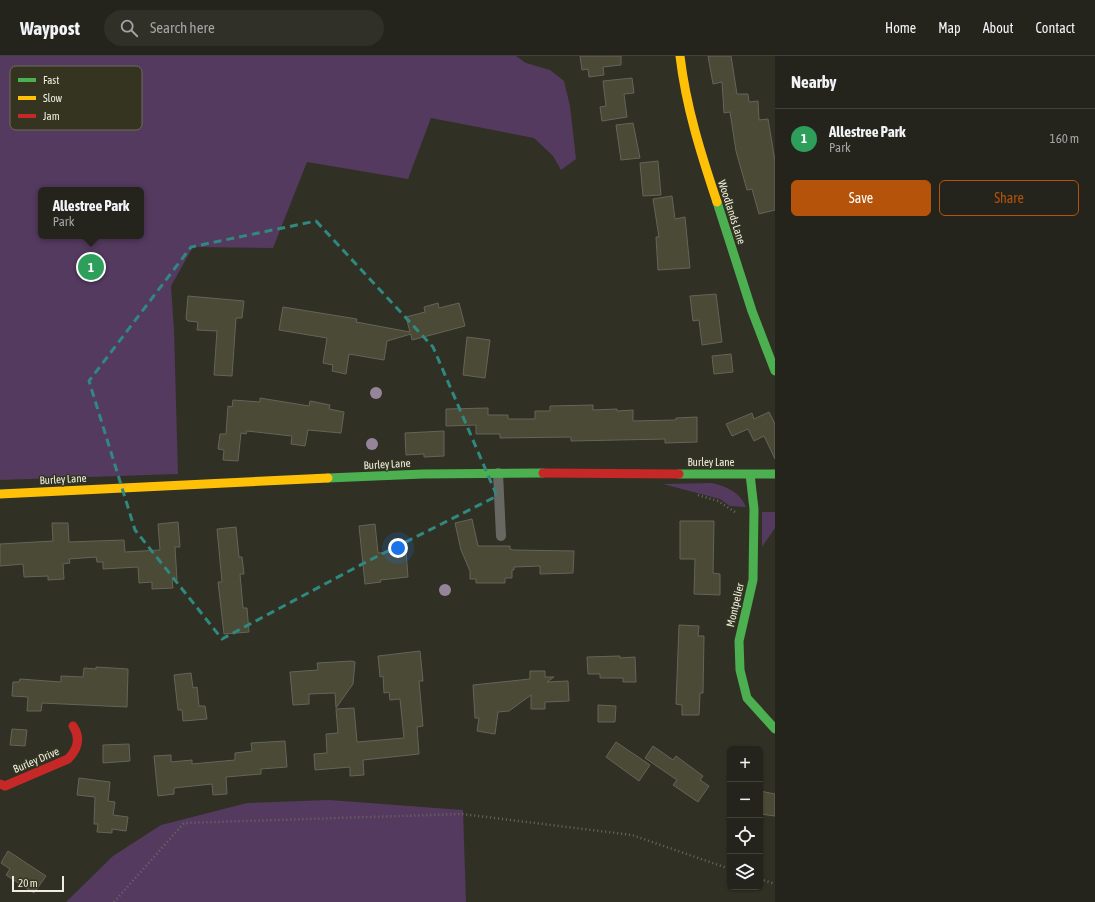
<!DOCTYPE html>
<html lang="en">
<head>
<meta charset="utf-8">
<style>
  :root { --surface:#24241c; --page:#303029; --text:#f1f3f6; --muted:#a3a4a3; --line:#41413b; --accent:#b45309 }
  body { margin:0; font-family:"Asap Condensed",sans-serif; background:var(--page); color:var(--text) }
  .controls { position:absolute; right:12px; bottom:12px; display:grid; overflow:hidden; border-radius:6px; box-shadow:0 1px 3px #0004 }
  .controls button { width:36px; height:36px; display:grid; place-items:center; padding:0; border:0; border-bottom:1px solid var(--line); background:var(--surface); color:var(--text); font:20px sans-serif }
  .scale { position:absolute; left:12px; bottom:10px; width:52px; box-sizing:border-box; padding-left:4px; border:2px solid #edede1; border-top:0; font-size:11px; line-height:14px; white-space:nowrap; color:#edede1; -webkit-text-stroke:3px #343421; paint-order:stroke }
  .you { position:absolute; left:398px; top:492px; width:14px; height:14px; margin:-10px; border:3px solid #fff; border-radius:50%; background:#1a73e8; box-shadow:0 0 0 6px #1a73e833 }
  .badge { display:grid; place-items:center; width:26px; height:26px; border-radius:50%; background:var(--accent); color:#fff; font-size:13px; font-weight:700 }
  .pin { position:absolute; translate:-50% -50%; border:2px solid #fff; box-shadow:0 1px 4px #0006 }
  .popup { position:absolute; left:38px; top:131px; width:106px; height:52px; box-sizing:border-box; display:grid; place-content:center; border-radius:6px; background:var(--surface); filter:drop-shadow(0 1px 3px #0005); font-size:13px; white-space:nowrap; color:var(--muted) }
  .popup b { font-size:15px; color:var(--text) }
  .popup::after { content:''; position:absolute; left:50%; top:100%; margin-left:-8px; border:8px solid transparent; border-top-color:var(--surface) }
  .list { margin:0; padding:0; list-style:none }
  h2 { display:flex; justify-content:space-between; align-items:center; height:52px; margin:0; padding:0 16px; font-size:17px }
  h2 small { font-size:13px; font-weight:400; color:var(--muted) }
  .list li { display:grid; grid-template-columns:26px 1fr auto; gap:12px; align-items:center; box-sizing:border-box; height:60px; padding:0 16px; border-top:1px solid var(--line) }
  .list b { display:block; font-size:15px; white-space:nowrap }
  .list p { margin:0; font-size:13px; white-space:nowrap; color:var(--muted) }
  .list em { font-size:13px; font-style:normal; color:var(--muted) }
  .actions { display:flex; gap:8px; padding:12px 16px }
  .actions a { flex:1; padding:9px 0; border:1px solid var(--accent); border-radius:6px; text-align:center; font-size:14px; color:var(--accent) }
  .actions .main { background:var(--accent); color:#fff }
  .icon { flex:none; width:22px; height:22px; fill:none; stroke:currentColor; stroke-width:2; stroke-linecap:round; stroke-linejoin:round }
  .map { position:relative; flex:none; width:775px; height:846px; overflow:hidden }
  header { display:flex; align-items:center; gap:24px; box-sizing:border-box; height:56px; padding:0 20px; background:var(--surface); border-bottom:1px solid var(--line) }
  header strong { font-size:19px }
  nav { display:flex; gap:22px; margin-inline-start:auto; font-size:14px }
  .search { width:280px; height:36px; background:var(--page); display:flex; align-items:center; gap:10px; box-sizing:border-box; padding:0 14px; border-radius:22px; color:var(--muted); font-size:15px }
  main { display:flex }
  aside { flex:1; background:var(--surface) }
  .map>svg:first-child { display:block }
  .green { fill:#543a5f; fill-rule:evenodd }
  .building { fill:#4a4a36; stroke:#64645a }
  .lines { fill:none; stroke-linecap:round; stroke-linejoin:round }
  .path { stroke:#696963; stroke-width:2.5; stroke-dasharray:1 3; stroke-linecap:butt }
  .lane { stroke:#686863; stroke-width:10 }
  .fast { stroke:#4caf50; stroke-width:9 }
  .slow { stroke:#ffc107; stroke-width:9 }
  .jam { stroke:#c62828; stroke-width:9 }
  .tree { fill:#96849a }
  .marked { fill:none; stroke:#30887f; stroke-width:3; stroke-dasharray:8 5; stroke-linejoin:round }
  .labels { text-anchor:middle; dominant-baseline:central; stroke-width:3; stroke-linejoin:round; paint-order:stroke }
  .street-label { font-size:11px; fill:#edede1; stroke:#343421 }
  .key { fill:#343421; stroke:#6c6c5b; stroke-width:1 }
  .key-label { font-size:11px; fill:#edede1 }
</style>
</head>
<body>
<header>
<strong>Waypost</strong>
<div class="search"><svg class="icon" aria-label="search" viewBox="0 0 24 24"><circle cx="10" cy="10" r="6"/><path d="M15 15l6 6"/></svg>Search here</div>
<nav><a>Home</a><a>Map</a><a>About</a><a>Contact</a></nav>
</header>
<main>
<div class="map">
<svg width="775" height="846" viewBox="0 0 775 846">
  <rect width="100%" height="100%" fill="#303025"/>
  <path class="green" d="M0,0H516L526,7L550,14L564,25L570,50L576,103L561,114L553,100L534,82L431,62L408,123L307,106L273,192L193,191L171,230L174,274L178,418L0,424ZM41,134H141V180H41Z
    M711,427C726,430 740,436 746,451L730,450L720,443L663,428Z
    M762,456H775V472L762,491Z
    M329,744L463,754L466,846H66L113,800L161,769L247,747Z"/>
  <path class="building" d="M580,0H621V9L603,11L604,19L589,21L588,13L582,14Z
    M708,0H731L737,38H748L749,46L758,45L759,64L768,63L775,105V154L759,158L752,133L747,134L736,95L730,56L724,57L722,26L713,28Z
    M632,22L634,37L624,38L627,61L602,65L600,51L606,50L603,25Z
    M633,67L640,102L621,104L616,69Z
    M658,105L661,139L643,140L640,107Z
    M672,140L675,163L685,161L690,212L658,214L656,181H659L653,143Z
    M716,238L722,286L702,289L699,264L693,265L690,240Z
    M188,240L244,245L242,262H236L232,320L214,319L217,275L197,274L198,266L188,265L186,263Z
    M438,247L439,252L459,247L465,270L412,284L411,278L387,285L384,304L349,298L346,318L332,315L333,309L323,307L327,282L279,274L283,251L357,263L356,266L410,276L406,261L425,256L424,251Z
    M467,281L490,284L485,322L463,319Z
    M731,298L733,316L714,318L712,300Z
    M260,342L309,350L310,345L330,349L329,353L344,356L341,377L308,374L305,390L291,388L292,380L247,375L246,378L241,377L238,405L223,404L224,394L218,393L220,378H226L228,350L232,351L233,344L260,346Z
    M593,349V354L617,353V355L633,354V365L676,364V362L697,361V386L665,387V383L571,385V381L500,382V378H476V369L446,370V353L488,352V359H508V363H535V355H550V350Z
    M769,356L775,368V403L764,380L754,385L748,373L732,380L726,368L752,357L754,363Z
    M444,375V400L424,401V398L406,399L405,377Z
    M472,463L478,490H510V493L513,494L574,495L573,517L540,518V510L514,511V514H512V522H505V527H476V523H470V515L461,494L455,467Z
    M680,465H714L713,517L720,518V539L694,538L695,503H680Z
    M178,466L180,491H175L177,524H172L173,532L152,533V526L139,527L138,511L103,513V506H97L96,501L69,503L70,507L63,508L64,523L48,524V520L24,521L23,508L0,510V488L53,485L52,467H68L69,486L124,484L125,496L160,494L158,468Z
    M375,468L378,497L406,495L408,521L380,524L381,526L365,528L359,470Z
    M236,471L239,501H242L244,518H240L243,552H247L249,576L224,578L218,526H222L217,473Z
    M679,569L699,570L698,580H704L703,637H700L699,659H682V649L676,648Z
    M420,595L423,625H419L423,670L417,671L419,698L363,704L364,719L350,720V711L315,714L314,698L327,697L326,678L338,677L336,653L354,652L357,686L404,682L400,643L390,644L389,636L384,637L383,620L380,621L378,600Z
    M620,600V602L635,601L636,626H623V622H600V618H588L587,601Z
    M352,605L355,606L353,628L336,652L335,637L309,638V648L293,649L290,616L318,614L317,607Z
    M96,611L128,613L127,651L42,647L41,655H27L28,641L12,640L13,626H19L20,623L61,626V620L83,621L84,612L96,613Z
    M530,615H545V621H554L547,626L568,625L569,645L545,646V653H531V639L509,655L498,656L495,678L477,675L479,662H475L473,629L530,623Z
    M191,617L193,632L197,631L199,650H205L207,663L183,665L182,654H178L174,619Z
    M598,649L616,650L615,666H598Z
    M12,673L27,674L25,690L10,689Z
    M285,685L287,711L261,713V718L226,721L227,738L213,739L212,728L174,732V738L158,740L154,700L171,699V706L192,704V708L235,704V697L252,695L251,687Z
    M616,686L650,709L639,725L606,701Z
    M129,688L130,705L103,707V689Z
    M653,690L673,704L676,700L703,720L700,724L709,730L698,746L673,729L677,724L645,702Z
    M79,722L110,726L108,745L115,746L113,759L128,761L126,775L112,773V777L97,776L98,768H94L95,741L77,739Z
    M760,735L775,738V760L760,758Z
    M8,795L46,820L34,837L6,819L10,813L1,807Z"/>
  <g class="lines">
    <path class="path" d="M698,439L718,445L735,456
      M760,823L775,828
      M114,846L184,767L462,758L632,779L730,813"/>
    <path class="lane" d="M498,417L501,480"/>
    <path class="fast" d="M717,146L752,255L775,315
      M679,418H775
      M750,418L754,453L753,524L739,585L740,614L747,642L775,673
      M328,422L423,418L543,417"/>
    <path class="slow" d="M680,0C686,51 701,98 717,146
      M0,438L328,422"/>
    <path class="jam" d="M543,417L679,418
      M0,728L5,730L68,703C78,693 81,682 73,670"/>
  </g>
  <g class="tree">
    <circle cx="376" cy="337" r="6"/>
    <circle cx="372" cy="388" r="6"/>
    <circle cx="445" cy="534" r="6"/>
  </g>
  <path class="marked" d="M316,165L433,291L497,440L368,505L222,583L135,474L89,325L191,191Z"/>
  <g class="labels">
    <g class="street-label">
      <text transform="translate(732 156) rotate(72)">Woodlands Lane</text>
      <text x="711" y="406">Burley Lane</text>
      <text transform="translate(387 408) rotate(-3)">Burley Lane</text>
      <text transform="translate(63 423) rotate(-3)">Burley Lane</text>
      <text transform="translate(735 549) rotate(-77)">Montpelier</text>
      <text transform="translate(36 704) rotate(-23)">Burley Drive</text>
    </g>
  </g>
  <rect x="10" y="10" width="132" height="64" rx="6" class="key"/>
  <rect x="18" y="22" width="18" height="4" fill="#4caf50"/>
  <rect x="18" y="40" width="18" height="4" fill="#ffc107"/>
  <rect x="18" y="58" width="18" height="4" fill="#c62828"/>
  <g class="key-label">
    <text x="43" y="28">Fast</text>
    <text x="43" y="46">Slow</text>
    <text x="43" y="64">Jam</text>
  </g>
</svg>
<div class="controls">
<button>+</button>
<button>−</button>
<button><svg class="icon" aria-label="locate" viewBox="0 0 24 24"><circle cx="12" cy="12" r="6"/><path d="M12 2v4M12 18v4M2 12h4M18 12h4"/></svg></button>
<button><svg class="icon" aria-label="layers" viewBox="0 0 24 24"><path d="M12 4l9 5-9 5-9-5zM3 14l9 5 9-5"/></svg></button>
</div>
<div class="scale">20 m</div>
<div class="you"></div>
<div class="pin badge" style="left:91px;top:211px;background:#2e9e5b">1</div>
<div class="popup"><b>Allestree Park</b>Park</div>
</div>
<aside>
<h2>Nearby<small></small></h2>
<ul class="list">
<li><span class="badge" style="background:#2e9e5b">1</span><div><b>Allestree Park</b><p>Park</p></div><em>160 m</em></li>
</ul>
<div class="actions"><a class="main">Save</a><a>Share</a></div>
</aside>
</main>
</body>
</html>
